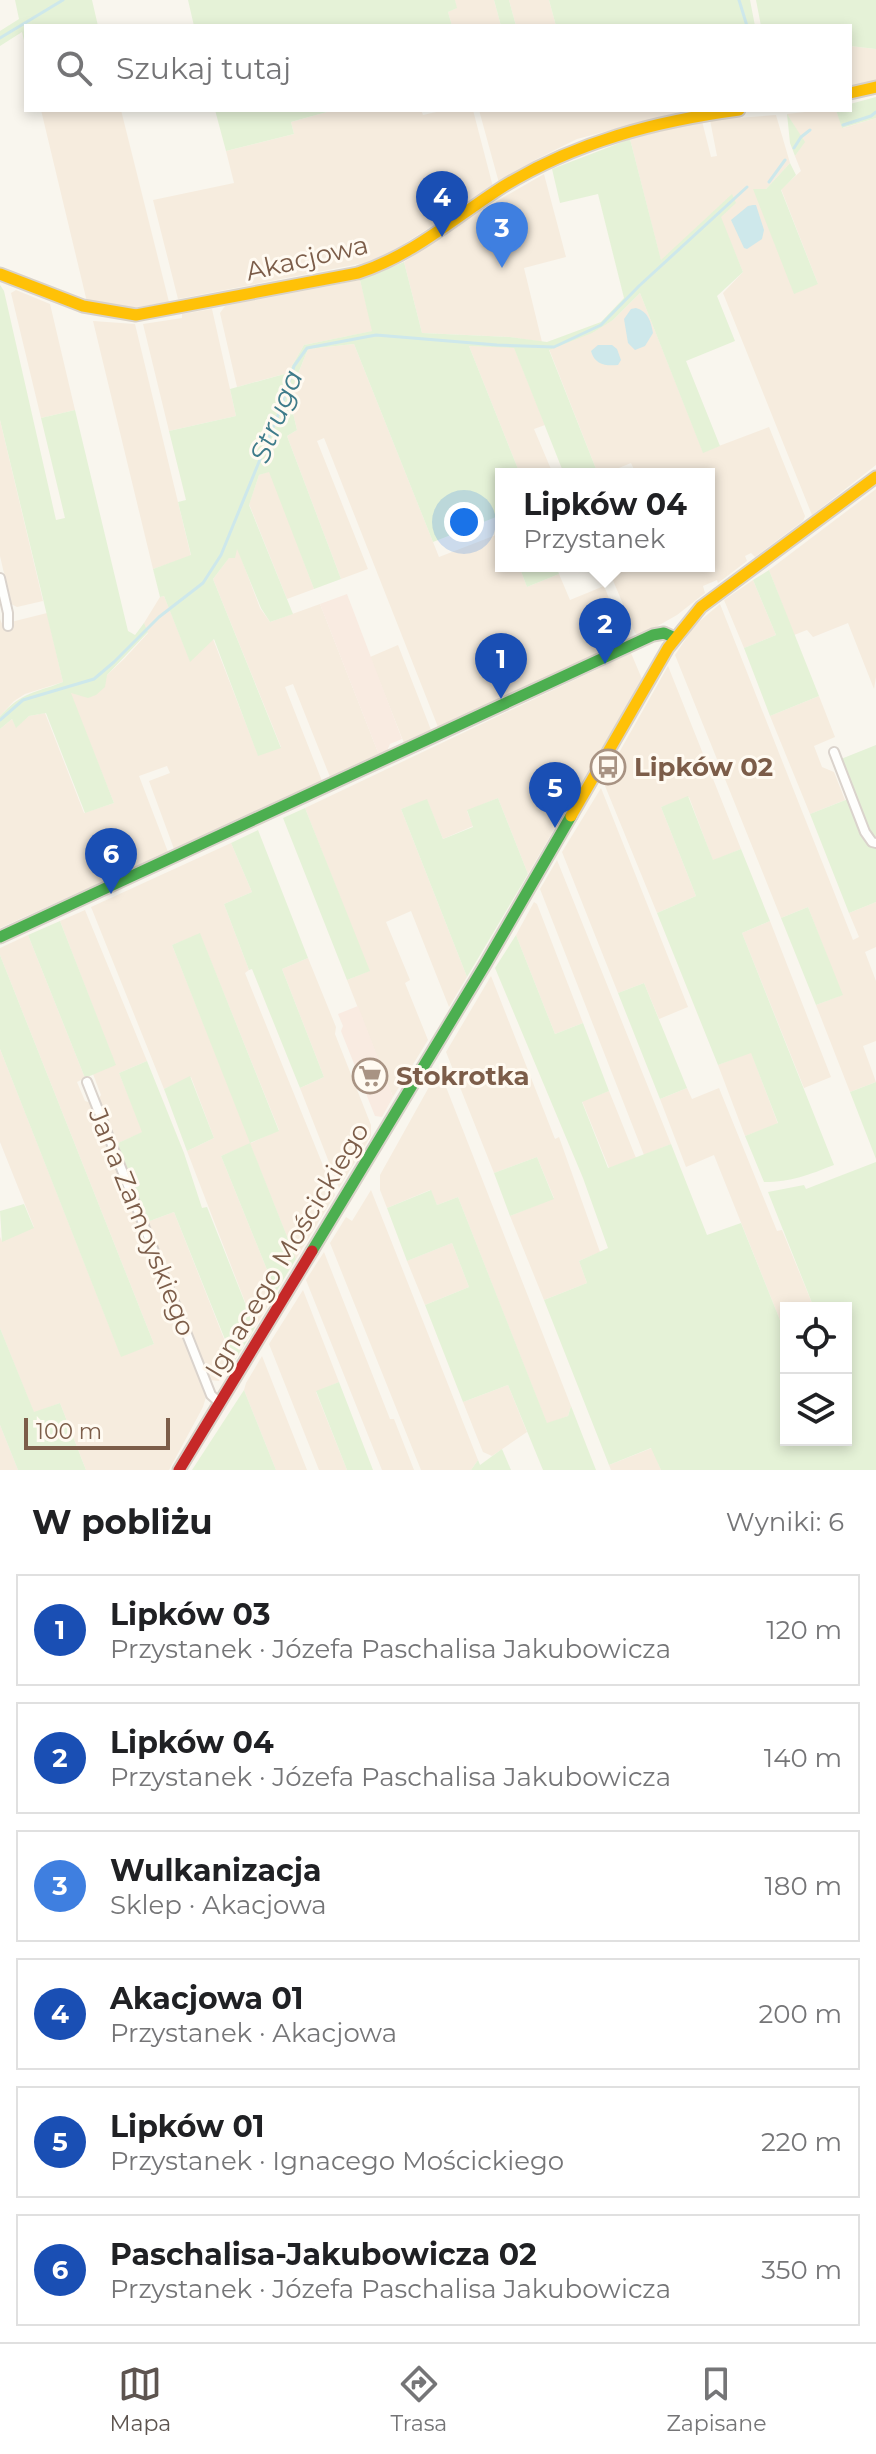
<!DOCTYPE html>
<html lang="pl">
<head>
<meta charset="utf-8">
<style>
  :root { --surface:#fff; --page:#f6f6f6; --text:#202124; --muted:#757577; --line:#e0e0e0; --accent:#5d544f }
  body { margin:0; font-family:Montserrat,sans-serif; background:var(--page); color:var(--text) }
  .controls { position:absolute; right:24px; bottom:24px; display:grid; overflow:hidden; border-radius:0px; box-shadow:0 4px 12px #0003 }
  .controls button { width:72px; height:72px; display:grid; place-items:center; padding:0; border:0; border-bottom:2px solid var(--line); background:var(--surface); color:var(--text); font:40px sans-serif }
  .scale { position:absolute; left:24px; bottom:20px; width:146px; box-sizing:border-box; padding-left:8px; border:4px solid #7c5d49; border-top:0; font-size:22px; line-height:28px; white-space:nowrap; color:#7c5d49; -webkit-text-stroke:6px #fffaf1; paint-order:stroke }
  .you { position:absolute; left:464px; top:522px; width:28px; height:28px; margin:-20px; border:6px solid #fff; border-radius:50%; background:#1a73e8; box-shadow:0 0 0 12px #1a73e833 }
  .badge { display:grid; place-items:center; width:52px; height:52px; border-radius:50%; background:var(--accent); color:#fff; font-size:26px; font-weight:700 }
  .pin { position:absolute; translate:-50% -66px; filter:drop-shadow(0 2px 4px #0008) }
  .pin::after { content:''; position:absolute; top:42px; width:28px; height:24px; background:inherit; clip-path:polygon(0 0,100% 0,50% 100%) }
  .popup { position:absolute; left:495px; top:468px; width:220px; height:104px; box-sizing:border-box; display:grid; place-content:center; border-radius:0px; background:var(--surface); filter:drop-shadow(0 2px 6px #0005); font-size:26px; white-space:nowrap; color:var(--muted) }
  .popup b { font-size:30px; color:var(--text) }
  .popup::after { content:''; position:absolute; left:50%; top:100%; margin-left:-16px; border:16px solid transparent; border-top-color:var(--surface) }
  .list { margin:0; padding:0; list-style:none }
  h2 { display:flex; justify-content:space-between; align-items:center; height:104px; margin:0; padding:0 32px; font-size:34px }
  h2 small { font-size:26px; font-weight:400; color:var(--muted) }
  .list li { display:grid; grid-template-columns:52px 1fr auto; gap:24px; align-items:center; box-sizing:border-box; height:112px; margin:0 16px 16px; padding:0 16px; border:2px solid var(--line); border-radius:0px }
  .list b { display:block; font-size:30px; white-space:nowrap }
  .list p { margin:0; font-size:26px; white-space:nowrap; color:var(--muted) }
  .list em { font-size:26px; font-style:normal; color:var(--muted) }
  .icon { flex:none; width:44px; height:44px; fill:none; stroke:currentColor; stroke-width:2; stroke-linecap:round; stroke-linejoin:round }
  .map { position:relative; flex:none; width:876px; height:1470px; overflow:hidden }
  .search { position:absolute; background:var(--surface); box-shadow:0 4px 12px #0003; left:24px; right:24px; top:24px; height:88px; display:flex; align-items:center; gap:20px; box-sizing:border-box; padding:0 28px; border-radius:0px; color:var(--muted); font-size:30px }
  .sheet { height:872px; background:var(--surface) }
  nav { display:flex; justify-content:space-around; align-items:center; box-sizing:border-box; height:112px; border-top:2px solid var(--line); background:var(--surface); font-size:22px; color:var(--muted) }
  nav a { display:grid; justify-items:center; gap:4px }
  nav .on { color:var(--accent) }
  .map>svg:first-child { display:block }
  .residential { fill:#f6ecde; fill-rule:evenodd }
  .commercial { fill:#f9ebe1 }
  .green { fill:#e5f2d7 }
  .water { fill:#cee8eb }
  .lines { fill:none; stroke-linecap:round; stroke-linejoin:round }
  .stream { stroke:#cee8eb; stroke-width:3 }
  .street-casing { stroke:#dad3cc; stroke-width:12 }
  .fast-casing { stroke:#d9d2c9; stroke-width:15 }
  .slow-casing { stroke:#d9d2c9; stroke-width:15 }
  .jam-casing { stroke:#d9d2c9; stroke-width:15 }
  .street { stroke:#fefefc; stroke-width:8 }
  .fast { stroke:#4caf50; stroke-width:11 }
  .slow { stroke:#ffc107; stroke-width:11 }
  .jam { stroke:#c62828; stroke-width:11 }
  .labels { text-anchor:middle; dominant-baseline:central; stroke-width:6; stroke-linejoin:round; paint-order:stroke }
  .street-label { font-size:26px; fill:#7c5d49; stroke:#fffaf1 }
  .poi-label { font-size:26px; font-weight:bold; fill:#7c5d49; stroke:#fffaf1; text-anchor:start }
  .water-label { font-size:28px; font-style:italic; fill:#3e7b8a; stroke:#fffaf1 }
</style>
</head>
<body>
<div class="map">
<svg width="876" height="1470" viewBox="0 0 876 1470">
  <rect width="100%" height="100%" fill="#f9f6ee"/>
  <path class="residential" d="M455,0H494L501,26H452L448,12L456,8Z
    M509,0H549L556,26H516Z
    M850,46L876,49V81L850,87Z
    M41,110H121L169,302L131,308L87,302Z
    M334,110H421L423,115L445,110H473L493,187L385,256L364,263L178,299L153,200L234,183L226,151L294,134L291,122Z
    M479,110H687L577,139L535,160L499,183Z
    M823,110H836L843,128L876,118V465L812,515L723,293L743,272L720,217L735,203L732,195L661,261L630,139L702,121L711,157L717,156L710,120L776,115L790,163L766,189H754L818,284L781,189L801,171L795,156L804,142L787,114Z
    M544,174L566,257L524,268L542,342L510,337L422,333L404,262L478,212Z
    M360,280L373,331L304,345L288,373L237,387L220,313L225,306Z
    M16,290L50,304L75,410L41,418L11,293Z
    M640,293L703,452L769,427L805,516L803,521L755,557L751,553L745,556L747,561L718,583L717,580L703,586L705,593L677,615L640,636L635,633L607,566H709V474H636L631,463L604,474H598L549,349L613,320Z
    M212,309L236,416L169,431L143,324L182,318V314Z
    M93,321L135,324L191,556L153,569Z
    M354,344L439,557L501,533V566H519L527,587L559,574L570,600L604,586L626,640L438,727L324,438L317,441L368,569L341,579L287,436L297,430L289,396L308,349Z
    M469,346L514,347L545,425L534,429L553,474H520Z
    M0,420L43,601L17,607L11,604L0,556Z
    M270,471L314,589L287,599L249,504L259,475Z
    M876,489V677L874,689L848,623L813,637L807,630L794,635L769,570Z
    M237,547L260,608L270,622L320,604L379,755L330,777L293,684L285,687L322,781L174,849L149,781L170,773L167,766L139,776L168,852L0,928V729L12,719L16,727L29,716L45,713L84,813L114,803L70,693L107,675L125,658L148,633L144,623L160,597L164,596L190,661L213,639L258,755L281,747L213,579Z
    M753,580L776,635L744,648L724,600Z
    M720,604L853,940L859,937L849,913L876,902V947L865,952L876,981V1041L863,1046L876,1082L850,1092L816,1005L842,995L808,907L781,918L675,655L695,625Z
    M47,613L63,682L25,694L14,701L0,716V619L5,631L10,630L11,622Z
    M398,645L431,730L404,743L370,657Z
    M631,653L642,679L528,874L498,798L467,811L473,826L443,839L427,800L401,809L467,977L449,1007L411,911L386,922L410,980L405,983L428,1040L393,1097L347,980L369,971L305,808Z
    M668,666L741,849L713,861L689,797L661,807L696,896L657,913L603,781Z
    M819,696L835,737L814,746L822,767L834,772L845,800L810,814L770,716Z
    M601,788L688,1007L659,1019L644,983L618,993L562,852Z
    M231,843L252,892L224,904L249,970L245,973L335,1195L296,1259L250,1144L221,1156L276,1292L255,1328L187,1151L214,1138L191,1077L164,1089L91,907ZM200,934L279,1130L251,1143L172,945Z
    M557,860L671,1144L644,1155L540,889Z
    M534,902L537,904L583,1023L555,1034L516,935Z
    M85,910L147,1061L119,1073L143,1132L116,1144L98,1100L101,1095L93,1074L115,1064L60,921Z
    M770,921L831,1077L804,1088L742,933Z
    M28,935L85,1078L77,1082L85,1101L91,1103L206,1397L203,1407L169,1470H86L60,1403L34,1413L0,1328V1237L2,1241L34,1227L0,1142V1049L121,1356L154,1344L0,955V948Z
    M308,958L336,1027L335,1034L371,1125V1136L339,1188L300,1088L324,1077L282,969Z
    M491,976L555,1139L559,1137L600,1252L579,1261L587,1283L544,1300L510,1216L554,1198L537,1157L494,1173L446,1052Z
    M751,1052L778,1124L745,1136L718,1065Z
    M439,1069L571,1406L568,1416L547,1424L458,1197L437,1205L430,1190L387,1208L380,1190V1175Z
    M687,1088L692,1099L719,1088L777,1231L782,1230L814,1308H786V1335L714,1155L686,1167L660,1099Z
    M609,1091L636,1158L609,1168L582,1101Z
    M371,1190L478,1460L471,1470H421L330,1243L346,1217L352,1221Z
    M174,1212L232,1359L219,1381L209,1380L147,1222Z
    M452,1243L469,1287L425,1305L407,1261Z
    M324,1252L390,1419H394L414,1470H382L306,1280Z
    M303,1290L339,1382L316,1392L347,1470H319L269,1344Z
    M262,1356L307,1470H276L244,1390L246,1383Z
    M508,1385L527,1432L492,1456L483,1452L463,1402Z
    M0,1425L18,1470H0Z
    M652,1448L661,1470H611L609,1465Z"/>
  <path class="commercial" d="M347,594L402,739L390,744L387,751L379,755L320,604Z
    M358,1006L393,1097L382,1117L375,1116L341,1031L343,1026L338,1014Z"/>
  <path class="green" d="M15,0H92L98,26H26V49L22,32L0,46V31L19,19Z
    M188,0H455L457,8L448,12L452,26H194Z
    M494,0H509L516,26H501Z
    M549,0H750L755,26H556Z
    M756,0H876V49L850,46V26H761Z
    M876,97V118L842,128L836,110H850V104Z
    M215,110H334L291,122L294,134L226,151Z
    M787,114L805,142L795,156L790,143Z
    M630,139L661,260L732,194L736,203L721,217L743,272L717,296L735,341L686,361L720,446L703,453L640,293L613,320L592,333L549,350L598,474H564L514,348L469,346L520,474H501V515L433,542L354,344L308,349L289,396L297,430L287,436L341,579L314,589L269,472L259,475L249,505L293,614L270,622L261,608L237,549L235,558H229L213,579L281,748L258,756L214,639L190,662L164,596L160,597L153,569L191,555L178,502L186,500L169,431L236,416L230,389L288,373L304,345L372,331L360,280L404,262L422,333L510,337L547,342L601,322L624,298L598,194L560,203L552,169Z
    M790,163L796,175L781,190L818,284L794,294L753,189H766Z
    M0,285L4,291L56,520L65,518L41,418L75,410L128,631L135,635L144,623L148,632L107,675L105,687L96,695L88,698L71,693L114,803L85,813L46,713L29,716L16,728L12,719L0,729V716C24,691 32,694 63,682L0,420Z
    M519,566H556L559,574L527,587Z
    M769,570L819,696L770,716L744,648L776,635L753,580Z
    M876,745V839L871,834L841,759Z
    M688,796L713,860L741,849L770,921L742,933L834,1165C808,1175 792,1182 764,1182L745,1136L778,1123L751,1053L718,1065L657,913L696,896L661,807Z
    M498,798L528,874L467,977L401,809L427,799L443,839L473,827L467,810Z
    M848,799L867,842L876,847V902L849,913L810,814Z
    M305,808L370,971L347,980L283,818Z
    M258,830L308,958L282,969L324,1077L300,1088L252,969L249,970L224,904L252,892L231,843Z
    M808,907L843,995L816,1005L781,918Z
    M60,921L116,1065L85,1078L28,935Z
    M200,933L279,1131L250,1143L296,1259L276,1292L221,1156L250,1143L172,945Z
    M516,935L555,1034L583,1023L609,1091L582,1102L608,1168L671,1144L707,1235L741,1223L786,1335V1440H846V1308H814L768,1192L804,1185L806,1189L876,1162V1470H661L651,1448L609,1465L544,1300L587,1283L579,1261L608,1248L583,1178L495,968Z
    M0,955L154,1344L121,1357L0,1049Z
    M644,983L687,1088L660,1099L618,993Z
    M147,1061L184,1153L202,1208L207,1207L255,1328L234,1362L174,1212L147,1222L116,1144L142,1132L119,1073Z
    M190,1076L214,1138L187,1151L164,1089Z
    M876,1082V1159L850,1092Z
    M537,1157L554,1199L510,1216L494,1173Z
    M431,1190L437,1205L458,1197L547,1423L568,1416L571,1406L596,1470H543L508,1385L463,1402L425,1305L469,1287L452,1243L407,1261L387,1208Z
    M24,1204L34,1228L2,1242L0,1211Z
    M0,1328L34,1412L60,1403L86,1470H18L0,1425Z
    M339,1382L373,1470H347L316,1391Z
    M244,1390L276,1470H192Z
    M502,1449L511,1470H471L478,1460L480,1465Z"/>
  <path class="water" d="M753,205H756L764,230L762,239L747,249L744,248L731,220L748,206Z
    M636,308C648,311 651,322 653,333L645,346L635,350L628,343L624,319L631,309Z
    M598,345H612L617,349L621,360L618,365C605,366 595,365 591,351Z"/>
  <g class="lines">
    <path class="stream" d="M739,0L747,26
      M0,38L63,0
      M843,125L871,116L876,112
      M794,148L801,137L810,130
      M769,182L785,160
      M0,720L23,700L94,679L114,662L159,617L203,583L221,555L281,408L294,366L307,348L376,335L497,345L554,347L601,325L639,286L747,187"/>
    <g class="street-casing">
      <path id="street" d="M0,578L8,613V626
        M834,752L865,832L872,842L876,843
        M87,1082L211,1395L220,1403"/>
    </g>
    <g class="fast-casing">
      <path id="fast" d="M0,937L653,635L664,633L675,638
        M312,1251L486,963L571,816"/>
    </g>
    <g class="slow-casing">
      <path id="slow" d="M850,93L876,87
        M0,274L83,306L136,315L358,273C414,255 455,217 504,186C576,142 656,121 739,110
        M571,816L668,648L701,607L876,477"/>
    </g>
    <g class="jam-casing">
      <path id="jam" d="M179,1470L312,1251"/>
    </g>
    <use href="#street" class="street"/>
    <use href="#fast" class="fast"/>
    <use href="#slow" class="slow"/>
    <use href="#jam" class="jam"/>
  </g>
  <defs>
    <g id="bus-ring" transform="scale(1.8)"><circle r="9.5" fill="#fffaf1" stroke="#a89383" stroke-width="1.5"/><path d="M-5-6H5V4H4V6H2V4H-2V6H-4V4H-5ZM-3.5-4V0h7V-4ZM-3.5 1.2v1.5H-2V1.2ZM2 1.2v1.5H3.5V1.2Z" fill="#a89383"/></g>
    <g id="supermarket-ring" transform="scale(1.8)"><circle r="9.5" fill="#fffaf1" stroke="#a89383" stroke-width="1.5"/><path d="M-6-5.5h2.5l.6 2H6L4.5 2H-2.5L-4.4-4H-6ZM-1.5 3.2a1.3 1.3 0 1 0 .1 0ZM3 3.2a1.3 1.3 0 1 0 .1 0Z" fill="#a89383"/></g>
  </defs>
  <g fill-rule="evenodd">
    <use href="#bus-ring" x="608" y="767"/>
    <use href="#supermarket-ring" x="370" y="1076"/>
  </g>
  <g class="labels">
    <g class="street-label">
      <text transform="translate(307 258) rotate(-13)">Akacjowa</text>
      <text transform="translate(142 1222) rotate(68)">Jana Zamoyskiego</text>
      <text transform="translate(287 1250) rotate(-59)">Ignacego Mościckiego</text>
    </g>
    <g class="poi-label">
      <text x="634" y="767">Lipków 02</text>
      <text x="396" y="1076">Stokrotka</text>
    </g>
    <g class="water-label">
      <text transform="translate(276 416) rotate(-68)">Struga</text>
    </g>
  </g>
</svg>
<div class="controls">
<button><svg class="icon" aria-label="locate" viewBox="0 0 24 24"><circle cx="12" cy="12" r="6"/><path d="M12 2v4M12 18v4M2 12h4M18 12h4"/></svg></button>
<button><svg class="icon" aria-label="layers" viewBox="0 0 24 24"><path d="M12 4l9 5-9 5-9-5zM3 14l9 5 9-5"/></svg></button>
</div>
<div class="scale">100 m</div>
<div class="you"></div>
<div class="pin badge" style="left:501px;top:699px;background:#1a4fb4">1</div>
<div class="pin badge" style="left:605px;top:664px;background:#1a4fb4">2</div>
<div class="popup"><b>Lipków 04</b>Przystanek</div>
<div class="pin badge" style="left:502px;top:268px;background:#3f7fe0">3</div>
<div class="pin badge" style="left:442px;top:237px;background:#1a4fb4">4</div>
<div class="pin badge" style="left:555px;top:828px;background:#1a4fb4">5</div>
<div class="pin badge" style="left:111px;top:894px;background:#1a4fb4">6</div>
<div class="search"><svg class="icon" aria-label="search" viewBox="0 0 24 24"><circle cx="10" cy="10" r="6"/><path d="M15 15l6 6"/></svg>Szukaj tutaj</div>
</div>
<section class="sheet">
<h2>W pobliżu<small>Wyniki: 6</small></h2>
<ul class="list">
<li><span class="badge" style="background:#1a4fb4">1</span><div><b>Lipków 03</b><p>Przystanek · Józefa Paschalisa Jakubowicza</p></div><em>120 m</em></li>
<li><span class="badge" style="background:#1a4fb4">2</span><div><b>Lipków 04</b><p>Przystanek · Józefa Paschalisa Jakubowicza</p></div><em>140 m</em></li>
<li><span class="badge" style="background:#3f7fe0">3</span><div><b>Wulkanizacja</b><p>Sklep · Akacjowa</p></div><em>180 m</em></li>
<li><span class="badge" style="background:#1a4fb4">4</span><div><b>Akacjowa 01</b><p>Przystanek · Akacjowa</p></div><em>200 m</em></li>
<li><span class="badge" style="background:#1a4fb4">5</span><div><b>Lipków 01</b><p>Przystanek · Ignacego Mościckiego</p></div><em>220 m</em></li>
<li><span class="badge" style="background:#1a4fb4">6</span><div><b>Paschalisa-Jakubowicza 02</b><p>Przystanek · Józefa Paschalisa Jakubowicza</p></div><em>350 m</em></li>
</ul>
</section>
<nav>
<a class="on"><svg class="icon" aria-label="map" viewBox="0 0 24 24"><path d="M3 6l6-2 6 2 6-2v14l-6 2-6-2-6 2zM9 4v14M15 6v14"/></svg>Mapa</a>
<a><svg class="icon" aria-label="directions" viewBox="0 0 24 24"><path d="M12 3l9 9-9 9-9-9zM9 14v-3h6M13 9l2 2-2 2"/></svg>Trasa</a>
<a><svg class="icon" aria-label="saved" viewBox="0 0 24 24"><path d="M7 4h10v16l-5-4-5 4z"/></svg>Zapisane</a>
</nav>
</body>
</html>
